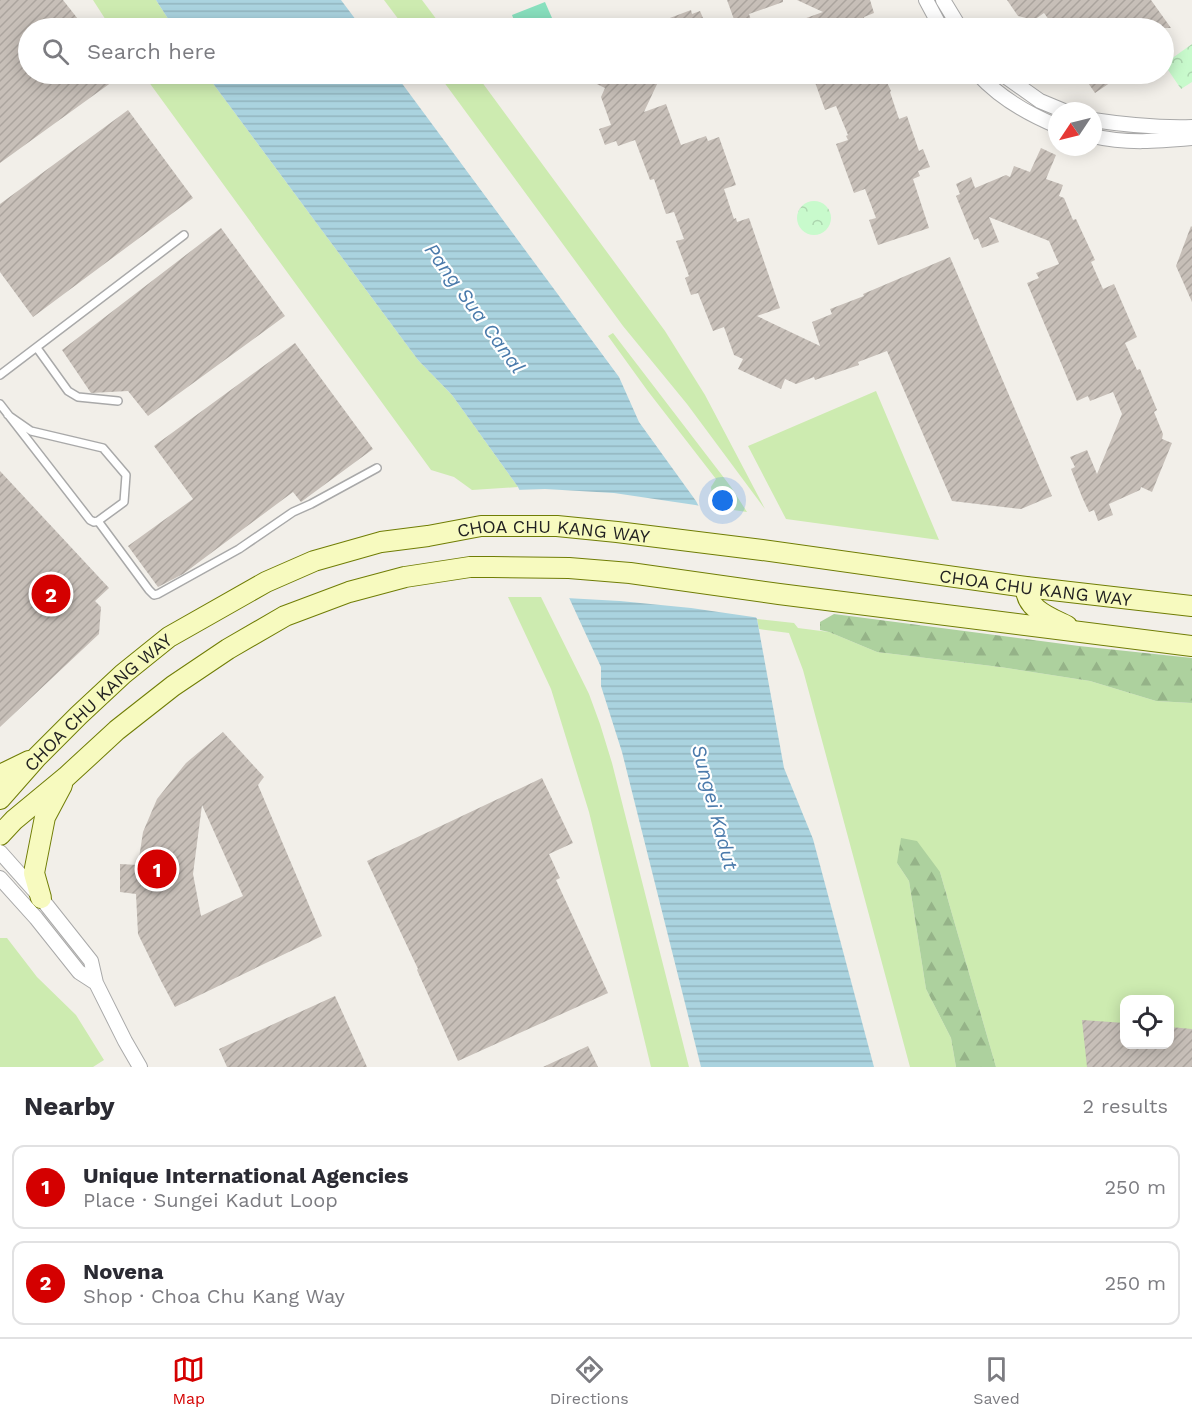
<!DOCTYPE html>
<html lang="en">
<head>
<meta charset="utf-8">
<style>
  :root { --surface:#fff; --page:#f2f2f3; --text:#2b2b33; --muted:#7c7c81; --line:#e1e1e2; --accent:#d40000 }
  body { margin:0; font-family:"Work Sans",sans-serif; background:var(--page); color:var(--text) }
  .controls { position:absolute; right:18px; bottom:18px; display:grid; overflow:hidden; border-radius:12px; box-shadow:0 3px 15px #0003 }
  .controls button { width:54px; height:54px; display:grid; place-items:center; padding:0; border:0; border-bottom:2px solid var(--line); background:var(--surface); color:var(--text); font:30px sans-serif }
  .compass { position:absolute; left:1048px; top:102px; width:54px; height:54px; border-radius:50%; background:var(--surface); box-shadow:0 3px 15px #0003; rotate:235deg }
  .you { position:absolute; left:723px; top:501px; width:21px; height:21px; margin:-15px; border:4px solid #fff; border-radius:50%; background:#1a73e8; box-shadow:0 0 0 9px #1a73e833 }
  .badge { display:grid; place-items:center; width:39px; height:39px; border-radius:50%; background:var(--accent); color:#fff; font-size:20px; font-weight:700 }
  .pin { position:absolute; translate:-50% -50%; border:3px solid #fff; box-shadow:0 2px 6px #0006 }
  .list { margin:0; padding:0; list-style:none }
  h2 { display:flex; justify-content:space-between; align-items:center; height:78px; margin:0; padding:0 24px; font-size:26px }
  h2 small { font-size:20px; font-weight:400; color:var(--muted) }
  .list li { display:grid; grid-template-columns:39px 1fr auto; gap:18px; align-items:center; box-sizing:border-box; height:84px; margin:0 12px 12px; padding:0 12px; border:2px solid var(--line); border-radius:12px }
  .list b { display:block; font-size:22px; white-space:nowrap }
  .list p { margin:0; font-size:20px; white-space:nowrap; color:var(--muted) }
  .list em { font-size:20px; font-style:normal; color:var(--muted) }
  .icon { flex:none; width:33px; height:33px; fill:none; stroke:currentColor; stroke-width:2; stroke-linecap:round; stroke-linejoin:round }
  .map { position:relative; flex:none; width:1192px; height:1067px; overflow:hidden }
  .search { position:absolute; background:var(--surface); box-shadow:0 3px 15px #0003; left:18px; right:18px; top:18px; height:66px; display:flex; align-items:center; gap:15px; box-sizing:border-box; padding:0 21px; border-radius:33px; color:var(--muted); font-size:22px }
  .sheet { height:270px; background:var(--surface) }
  nav { display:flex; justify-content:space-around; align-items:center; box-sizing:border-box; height:84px; border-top:2px solid var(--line); background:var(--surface); font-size:16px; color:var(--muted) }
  nav a { display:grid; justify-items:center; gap:3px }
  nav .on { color:var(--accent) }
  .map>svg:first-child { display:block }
  .grass { fill:#cdebb0; fill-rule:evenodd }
  .forest { fill:url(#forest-firs) }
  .park { fill:url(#park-crowns) }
  .pitch { fill:#88e0be }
  .water { fill:url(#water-rules) }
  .pier { fill:#f2efe9 }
  .building { fill:url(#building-hatch); fill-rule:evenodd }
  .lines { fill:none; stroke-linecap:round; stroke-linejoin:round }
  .service-casing { stroke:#a9a9a9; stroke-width:10 }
  .minor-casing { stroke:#a9a9a9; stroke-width:16 }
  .secondary-casing { stroke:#707d05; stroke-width:22 }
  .service { stroke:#fff; stroke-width:7 }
  .minor { stroke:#fff; stroke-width:14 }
  .secondary { stroke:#f7fabf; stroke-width:20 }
  .labels { text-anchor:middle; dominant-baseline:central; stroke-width:4.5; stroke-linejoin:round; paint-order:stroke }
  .street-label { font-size:18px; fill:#222; stroke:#fff }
  .water-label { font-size:20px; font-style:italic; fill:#4a7aab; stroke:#fff }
</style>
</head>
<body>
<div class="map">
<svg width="1192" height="1067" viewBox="0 0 1192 1067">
  <defs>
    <pattern id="forest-firs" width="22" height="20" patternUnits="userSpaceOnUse" patternTransform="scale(1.5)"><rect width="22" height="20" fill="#add19e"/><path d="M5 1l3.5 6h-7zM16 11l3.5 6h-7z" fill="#95b388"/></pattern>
    <pattern id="park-crowns" width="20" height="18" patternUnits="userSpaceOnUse" patternTransform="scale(1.5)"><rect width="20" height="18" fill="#c8facc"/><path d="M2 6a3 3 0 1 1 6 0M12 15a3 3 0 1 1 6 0" fill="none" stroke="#acd6af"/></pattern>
    <pattern id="water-rules" width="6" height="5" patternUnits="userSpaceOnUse" patternTransform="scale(1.5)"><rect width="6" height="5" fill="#aad3df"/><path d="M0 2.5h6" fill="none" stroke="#92b5bf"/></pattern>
    <pattern id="building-hatch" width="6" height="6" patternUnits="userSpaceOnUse" patternTransform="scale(1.5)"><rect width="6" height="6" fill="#c7bfb8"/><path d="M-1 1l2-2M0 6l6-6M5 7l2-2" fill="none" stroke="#aba49e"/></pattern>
  </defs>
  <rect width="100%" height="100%" fill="#f2efe9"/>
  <path class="grass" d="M93,0H156L174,28H111Z
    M384,0H422L443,28H405Z
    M143,74H206L418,360L452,395L518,487L472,490L454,477L431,470Z
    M438,74H476L665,331L705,395L765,509L687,404L623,326Z
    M613,333L731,487L747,512L713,507L711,487L716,479L647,390L608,336Z
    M876,391L939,540L786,519L748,446Z
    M508,597H541L589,694L600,724L612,763L689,1067H651L589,812L551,689Z
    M757,619L794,623L798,628L829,632L877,652L1000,667L1090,681L1156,701L1192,703V1067H996L940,872L897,863L909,881L926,989L951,1038L956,1067H910L803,670L789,633L759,629ZM1124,1000H1170V1044H1124Z
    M0,938H7L37,977L76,1015L104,1060L93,1067H0Z"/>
  <path class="forest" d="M834,614L1079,646L1192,658V703L1156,701L1090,681L1000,667L877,652L829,632L820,630V622Z
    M901,838L917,841L940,872L996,1067H956L951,1038L926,989L909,881L897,863Z"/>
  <path class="park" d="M1192,44V82L1181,89L1164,64Z
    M797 218a17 17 0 1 1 34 0a17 17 0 1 1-34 0Z"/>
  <path class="pitch" d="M545,2L552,18L524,28H517L512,15Z"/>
  <path class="water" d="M156,0H341L362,28H174Z
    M206,74H395L619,377L639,422L696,501L757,619L784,768L813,839L874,1067H701L622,752L601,686V667L518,487L452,395L418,360Z"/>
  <path class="pier" d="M545,489L614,493L702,506L760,618L691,608L620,601L566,598L515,490Z"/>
  <path class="building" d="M0,0H63L85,28H28V74H123L0,163Z
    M727,0H783V2L749,14L751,20L736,25Z
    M797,0H870L874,13L864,17L865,22L847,28H784V26L823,12Z
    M1007,0H1151L1171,28H1055L1044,13L1034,20L1018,16Z
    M691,10L692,14L700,11L706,25L697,28H646V27Z
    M576,74H655L658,82L644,112L666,104L681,145L706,136L708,141L719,137L736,185L724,189L734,219L736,218L737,222L749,218L780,308L757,316L820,346L812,322L832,314L830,309L864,296L863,294L950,257L1052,496L1021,509L952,501L887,351L858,362L859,365L815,380L814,377L796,384L785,379L781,389L738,369L743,359L734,355L724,327L713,331L698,293L691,295L685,278L689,276L676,241L684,239L674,212L666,214L654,179L650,180L635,140L618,146L616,141L605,145L599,129L611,125L601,97L605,88Z
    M812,74H875L877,78L884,76L891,91L890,92L899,119L907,116L919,151L923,149L930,167L918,171L920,176L913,179L929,228L878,245L869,220L876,218L865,189L854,193L836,144L848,140L846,136L848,135L836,106L825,110Z
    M1082,74H1123L1095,93Z
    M128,110L193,198L33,317L0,272V204Z
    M1041,148L1056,155L1046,179L1063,185L1059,196L1064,198L1073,220L1076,219L1095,260L1091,262L1103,289L1114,284L1137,337L1125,343L1137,370L1140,369L1157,410L1154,412L1163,434L1162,439L1172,443L1152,492L1141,487L1140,490L1109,504L1113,515L1098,521L1094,510L1089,512L1082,497L1071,469L1075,467L1070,457L1087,450L1097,474L1122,414L1113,392L1090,401L1088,396L1077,401L1064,370L1027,283L1039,278L1036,273L1059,264L1049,241L989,217L999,242L982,248L978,238L974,240L956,196L960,194L956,184L971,177L975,188L1006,175L1010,177L1014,166L1030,172Z
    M1191,226L1192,227V302L1176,266Z
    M221,228L285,316L148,416L128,391L91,393L62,350Z
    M295,343L373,449L301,502L293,492L183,574L158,587L128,546L193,499L154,446Z
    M0,471L109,588L95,601L101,607L99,634L0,727Z
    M223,732L264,777L258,785L322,936L175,1007L160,979L138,934L136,894L120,892V864L138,865L143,832L157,799L186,763ZM202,805L243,896L201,916L193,874Z
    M542,778L573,843L549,854L560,878L556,880L608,993L458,1061L417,970L418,969L367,861Z
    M335,996L367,1067H227L219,1049Z
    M1082,1020L1125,1023V1044H1170V1027L1192,1029V1067H1087Z
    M588,1046L598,1067H543Z"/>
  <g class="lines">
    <g class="service-casing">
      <path id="service" d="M37,348L68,391L78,397L118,401
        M0,375L184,235
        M0,404L90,520L94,522L98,521L124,502L126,475L103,448L31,431L8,415
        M98,521L149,590L154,595L158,594L239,549L293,512L311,504L377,468"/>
    </g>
    <g class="minor-casing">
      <path id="minor" d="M926,0L941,28
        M943,0L960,28
        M978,74C999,97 1028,114 1057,126
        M1002,74L1040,101L1064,111
        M1093,120C1126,125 1158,128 1192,127
        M1093,136C1126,144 1159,141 1192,138
        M0,852L41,898L91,961L96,983L125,1041L140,1067
        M0,878L36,918L79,972L96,983"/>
    </g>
    <g class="secondary-casing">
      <g id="secondary">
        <path d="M1026,587C1025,609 1051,618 1067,626"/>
        <path d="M0,775L29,761"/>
        <path id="s1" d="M0,799L37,757L79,715L123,674L169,637L266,582L314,561L381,542L428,536L481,526H557L617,532L762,550L1026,587L1192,606"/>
        <path d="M0,835L14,820L66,777L117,730L173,686L228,649L285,616L349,592L405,577L470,567H492L569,568L630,573L779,594L1192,646"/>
        <path d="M41,898L34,873L45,817L62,785"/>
      </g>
    </g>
    <use href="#service" class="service"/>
    <use href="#minor" class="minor"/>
    <use href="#secondary" class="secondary"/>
  </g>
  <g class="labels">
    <g class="street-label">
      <text stroke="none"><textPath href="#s1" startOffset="642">CHOA CHU KANG WAY</textPath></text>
      <text stroke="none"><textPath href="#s1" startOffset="1128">CHOA CHU KANG WAY</textPath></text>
      <text stroke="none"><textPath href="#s1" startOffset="138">CHOA CHU KANG WAY</textPath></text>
    </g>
    <g class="water-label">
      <text transform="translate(475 308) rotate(54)">Pang Sua Canal</text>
      <text transform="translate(715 807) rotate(75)">Sungei Kadut</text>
    </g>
  </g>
</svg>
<div class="controls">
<button><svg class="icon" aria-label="locate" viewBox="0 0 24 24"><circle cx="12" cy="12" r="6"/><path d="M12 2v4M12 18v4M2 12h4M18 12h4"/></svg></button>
</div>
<svg class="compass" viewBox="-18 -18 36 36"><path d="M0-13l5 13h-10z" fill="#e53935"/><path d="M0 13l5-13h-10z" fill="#7c7c81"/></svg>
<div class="you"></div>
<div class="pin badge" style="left:157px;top:869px">1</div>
<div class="pin badge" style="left:51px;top:594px">2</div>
<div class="search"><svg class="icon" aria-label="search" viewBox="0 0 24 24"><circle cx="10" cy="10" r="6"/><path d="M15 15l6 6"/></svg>Search here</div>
</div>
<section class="sheet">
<h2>Nearby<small>2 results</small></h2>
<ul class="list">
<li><span class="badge">1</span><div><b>Unique International Agencies</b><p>Place · Sungei Kadut Loop</p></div><em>250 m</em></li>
<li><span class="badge">2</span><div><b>Novena</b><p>Shop · Choa Chu Kang Way</p></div><em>250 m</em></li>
</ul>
</section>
<nav>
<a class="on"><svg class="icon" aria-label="map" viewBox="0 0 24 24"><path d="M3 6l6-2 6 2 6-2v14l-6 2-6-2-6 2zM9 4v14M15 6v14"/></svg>Map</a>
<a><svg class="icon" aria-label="directions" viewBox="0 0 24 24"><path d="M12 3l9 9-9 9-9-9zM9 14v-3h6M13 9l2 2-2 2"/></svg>Directions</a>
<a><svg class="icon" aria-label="saved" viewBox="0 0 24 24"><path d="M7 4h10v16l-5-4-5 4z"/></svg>Saved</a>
</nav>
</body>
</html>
